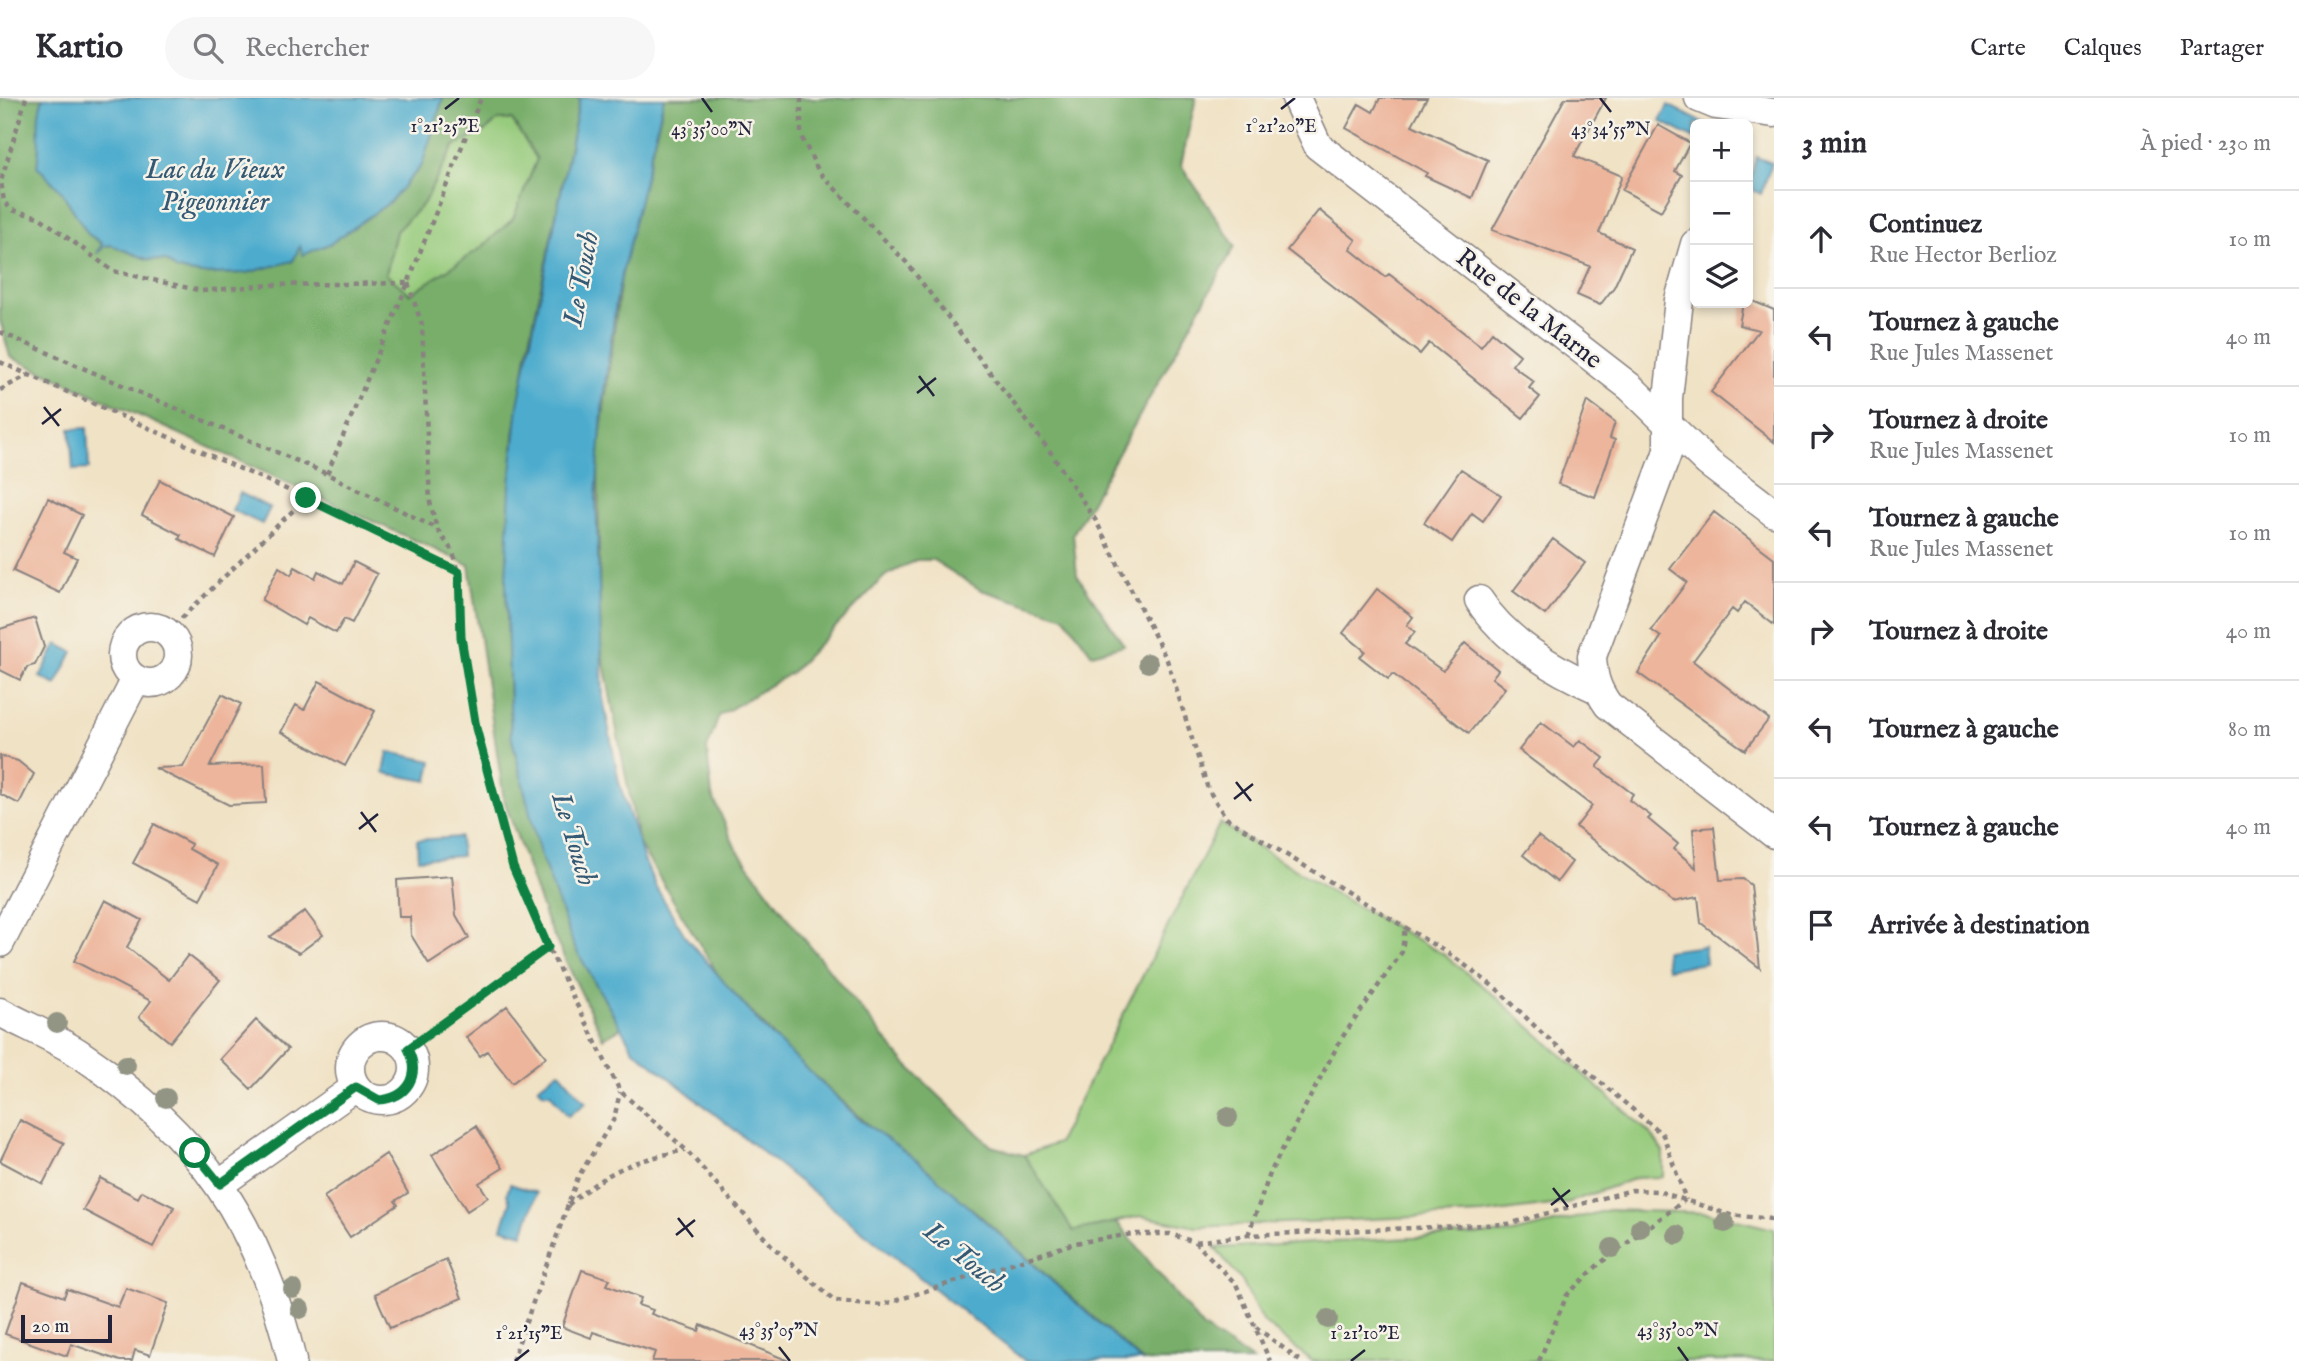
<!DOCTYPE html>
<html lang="fr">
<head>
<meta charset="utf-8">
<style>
  :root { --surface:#fff; --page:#f7f7f7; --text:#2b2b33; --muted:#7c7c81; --line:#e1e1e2 }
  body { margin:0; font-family:"IM FELL English",serif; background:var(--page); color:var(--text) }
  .controls { position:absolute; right:21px; top:21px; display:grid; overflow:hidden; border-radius:10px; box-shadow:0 4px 10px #0003 }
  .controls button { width:63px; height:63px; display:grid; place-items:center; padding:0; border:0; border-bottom:2px solid var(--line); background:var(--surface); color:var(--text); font:35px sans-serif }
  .scale { position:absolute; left:21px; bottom:18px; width:91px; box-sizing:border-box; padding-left:7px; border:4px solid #22223b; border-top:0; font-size:19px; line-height:24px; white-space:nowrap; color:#22223b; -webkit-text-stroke:5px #f7f3e8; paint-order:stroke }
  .stop { position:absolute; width:21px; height:21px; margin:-16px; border:5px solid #0b8043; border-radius:50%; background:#fff }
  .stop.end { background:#0b8043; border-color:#fff; box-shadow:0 2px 7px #0008 }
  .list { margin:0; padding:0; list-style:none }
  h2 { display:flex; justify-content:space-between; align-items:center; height:91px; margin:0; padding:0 28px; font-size:30px }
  h2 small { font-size:23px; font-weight:400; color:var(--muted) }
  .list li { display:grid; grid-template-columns:46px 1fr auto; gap:21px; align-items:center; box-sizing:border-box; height:98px; padding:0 28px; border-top:2px solid var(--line) }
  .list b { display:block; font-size:26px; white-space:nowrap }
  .list p { margin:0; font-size:23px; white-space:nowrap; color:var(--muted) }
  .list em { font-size:23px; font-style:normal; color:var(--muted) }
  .icon { flex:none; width:38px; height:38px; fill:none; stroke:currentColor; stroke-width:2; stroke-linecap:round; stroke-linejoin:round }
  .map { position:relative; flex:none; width:1774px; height:1263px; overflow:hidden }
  header { display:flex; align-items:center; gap:42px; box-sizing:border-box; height:98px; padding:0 35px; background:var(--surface); border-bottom:2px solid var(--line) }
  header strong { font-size:33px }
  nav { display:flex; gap:38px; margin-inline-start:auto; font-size:24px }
  .search { width:490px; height:63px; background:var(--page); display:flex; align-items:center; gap:18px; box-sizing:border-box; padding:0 24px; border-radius:38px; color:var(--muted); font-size:26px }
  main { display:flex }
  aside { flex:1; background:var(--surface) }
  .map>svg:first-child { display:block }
  .green { fill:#96ca7b; stroke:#5c765b; stroke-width:2 }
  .forest { fill:#78ae6b; stroke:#4d6853; stroke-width:2; fill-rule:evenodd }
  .water { fill:#4eaccd; stroke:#386784; stroke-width:2 }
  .building { fill:#edb59b }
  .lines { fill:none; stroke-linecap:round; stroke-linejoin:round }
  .street-casing { stroke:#898280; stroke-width:31 }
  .path { stroke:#898280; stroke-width:4.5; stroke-dasharray:5 5; stroke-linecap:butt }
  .street { stroke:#fff; stroke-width:28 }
  .tree { fill:#929484 }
  .route { stroke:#0b8043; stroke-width:9 }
  .ticks { fill:none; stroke:#22223b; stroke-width:2.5 }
  .labels { text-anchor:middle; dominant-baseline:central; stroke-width:5; stroke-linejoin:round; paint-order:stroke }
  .street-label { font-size:26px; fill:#22223b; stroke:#f7f3e8 }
  .water-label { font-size:28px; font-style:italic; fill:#345975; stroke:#f7f3e8 }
  .ticks-label { font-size:18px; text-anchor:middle; fill:#22223b; stroke:#f7f3e8; stroke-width:5; stroke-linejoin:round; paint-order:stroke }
</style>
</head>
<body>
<header>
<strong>Kartio</strong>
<div class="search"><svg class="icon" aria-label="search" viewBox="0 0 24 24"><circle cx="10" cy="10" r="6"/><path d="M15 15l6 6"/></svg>Rechercher</div>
<nav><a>Carte</a><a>Calques</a><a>Partager</a></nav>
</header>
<main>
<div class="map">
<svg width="1774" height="1263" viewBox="0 0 1774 1263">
  <rect width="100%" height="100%" fill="#f7f3e8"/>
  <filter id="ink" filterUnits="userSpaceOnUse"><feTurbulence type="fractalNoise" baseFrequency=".0143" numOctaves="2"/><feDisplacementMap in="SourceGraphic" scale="14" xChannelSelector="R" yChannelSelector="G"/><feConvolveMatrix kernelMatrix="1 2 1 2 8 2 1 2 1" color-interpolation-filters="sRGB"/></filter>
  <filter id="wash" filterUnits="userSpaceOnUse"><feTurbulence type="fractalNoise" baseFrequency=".00686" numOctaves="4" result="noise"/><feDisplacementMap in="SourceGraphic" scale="28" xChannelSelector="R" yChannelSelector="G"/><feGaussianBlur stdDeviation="1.57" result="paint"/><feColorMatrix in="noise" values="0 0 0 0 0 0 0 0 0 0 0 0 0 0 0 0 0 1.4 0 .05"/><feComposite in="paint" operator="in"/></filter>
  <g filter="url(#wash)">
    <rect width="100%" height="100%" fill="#f0e2c5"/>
    <path class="green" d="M498,22H512L537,61L513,121L481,150L410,196L386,177L396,133L423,106L454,48L484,34Z
      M1220,725L1332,794L1443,856L1496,899L1652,1037L1663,1054V1079L1636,1080L1567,1105L1482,1116L1197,1129L1141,1118L1073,1133L1024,1057L1058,1045Z
      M1609,1112L1708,1115L1774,1131V1263H1312L1262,1223L1242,1183L1215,1150L1513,1135Z"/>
    <path class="forest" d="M0,0H43C35,22 42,45 37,68L62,94L88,136L102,146L97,156L104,148L111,147L147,161L167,163L177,172L201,176L246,175L293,163L300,147L304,156L331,145L390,104L422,67L443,0H580L527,256L514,337L506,484L511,637L539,752L574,848L621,930L603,940L547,824L504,702L469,467L10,259L0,222ZM498,22H512L537,61L513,121L481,150L410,196L386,176L396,133L423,106L454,48L484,34Z
      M662,0H1196L1181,67L1235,148L1073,436L1077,477L1124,547L1092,556L1064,518L981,492L933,462H916L885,478L792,574L719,618L707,651L712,697L735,749L796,831L904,964L991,1048L1024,1057L1073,1133L1117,1124L1203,1230L1253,1263H1142L977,1115L873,1031L787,953L720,880L639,746L600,545L598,357L622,172L662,11Z"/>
    <path class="water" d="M43,0H443L422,67L390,104L331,145L303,157L300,148L293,163L246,175L201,176L177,172L166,163L147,161L111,147L104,148L97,156L102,145L88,136L62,94L37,68C42,45 34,22 43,0Z
      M580,0H664L617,197L603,301L596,400L603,600L619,684L644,762L656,789L687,841L763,929L858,1020L919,1064L1141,1263H1025L633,951L574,848L539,752L511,637L506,484L510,386L518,307Z
      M1668,7L1705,26H1695V41L1660,23Z
      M1756,59L1772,65L1761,96L1748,90Z
      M87,330L89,371L73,372L70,331Z
      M240,395L270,410L262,426L232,412Z
      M57,546L73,554L56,587L40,579Z
      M388,654L432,663L428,683L384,675Z
      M460,739L461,758L418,761L417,742Z
      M1704,848L1706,865L1667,871L1665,853Z
      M559,973L586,1005L568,1018L550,995H543L538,989Z
      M510,1086L537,1095L523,1136L502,1130L510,1105L507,1096Z"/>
    <g id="blocks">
      <path class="building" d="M1380,0H1427L1412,27L1488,62L1472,100L1425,78L1427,75L1346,30L1359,6L1373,14Z
        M1565,0H1606L1574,58L1622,78L1599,135L1632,150L1614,189L1600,207L1577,197L1590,168L1492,132Z
        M1658,27L1690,45L1675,73L1682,77L1661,113L1622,92Z
        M1319,112L1356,142L1350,151L1385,179L1389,176L1481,248L1492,234L1520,257L1512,267L1534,284L1529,290L1540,299L1523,320L1429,245L1420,256L1287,152Z
        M1748,201L1774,212V344L1711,294L1759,232L1739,227L1743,205H1748Z
        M1587,303L1615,324L1610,340L1615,342L1595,399L1558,386Z
        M1461,371L1501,397L1483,423L1472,415L1452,444L1424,425Z
        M160,382L234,419L215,459L179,441L181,437L142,417Z
        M48,400L82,417L64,454L77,460L60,495L13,473Z
        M1714,414L1774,460V527L1745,504L1737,515L1732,511L1693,563L1769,621L1745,652L1638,575L1661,539L1651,532L1687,484L1670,471Z
        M1553,441L1585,465L1545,517L1513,493Z
        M354,464L377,476L352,525L344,521L336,535L308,520L304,527L262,502L279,469L291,477L295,469L315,480L318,473L343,486Z
        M1377,491L1413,519L1407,527L1415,534L1405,546L1443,573L1465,545L1498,572L1492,580L1505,590L1469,635L1393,576L1388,581L1360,559L1365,553L1343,535Z
        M35,520L44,549L35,567L27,569L20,582L0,572V531Z
        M319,583L375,613L345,668L281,634L296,607L304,612Z
        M222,596L241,606L210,668L264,666L266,705L229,707L155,670L183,669Z
        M1541,624L1574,649L1580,642L1604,660L1597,669L1633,696L1629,702L1651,718L1648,721L1678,746L1674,751L1696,770L1693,731L1714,729L1720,782L1743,781L1751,787L1760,870L1701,825L1698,799L1673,804L1576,729L1592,708L1519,652Z
        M0,658L18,663L34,676L19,706L0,696Z
        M154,726L191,746L189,751L218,767L200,801L133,765Z
        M1538,738L1572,764L1557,784L1523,757Z
        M452,778L456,817L469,840L429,866L411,837L410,819H399L397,782Z
        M105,802L142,822L127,849L169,882L188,857L220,882L170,944L139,919L151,903L74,863Z
        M305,813L323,837L299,855L270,839Z
        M507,908L546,959L512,985L487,953L480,958L466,939Z
        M256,922L288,951L251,991L220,961Z
        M20,1022L64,1045L43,1086L0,1063Z
        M476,1028L503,1070L479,1085L488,1099L467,1113L432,1057Z
        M386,1056L408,1095L395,1103L398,1107L350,1139L324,1099Z
        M100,1080L138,1100L142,1093L174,1109L153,1149L83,1112Z
        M446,1161L462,1200L390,1230L375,1196Z
        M582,1172L610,1181L607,1187L641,1200L638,1207L653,1212L651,1216L699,1233L701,1227L789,1263H652L655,1254L593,1234L591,1240L562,1229Z
        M23,1184L64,1199L67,1191L118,1209L126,1190L168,1205L150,1257L135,1252L132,1263H120L71,1246L67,1258L5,1236Z"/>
    </g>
  </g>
  <g filter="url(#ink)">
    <use href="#blocks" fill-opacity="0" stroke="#898280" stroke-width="2"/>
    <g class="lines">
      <g class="street-casing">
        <path id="street" d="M1296,0L1318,48L1630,289L1707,364L1774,415
          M1699,0L1716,7L1774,15
          M1695,146L1679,202L1668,300V353L1592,558C1593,578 1596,590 1608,607L1774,736
          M1479,502C1504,542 1554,572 1597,591
          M122 557a28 28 0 1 1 56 0a28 28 0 1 1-56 0Z
          M0,845L136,581
          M0,914C26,928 55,940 80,956C199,1036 260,1124 292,1263
          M350 970a32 32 0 1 1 64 0a32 32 0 1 1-64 0Z
          M220,1086L356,989"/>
      </g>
      <path class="path" d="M26,0L1,83L4,104L12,112L39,119L113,173L202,193L269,187L408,185
        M801,0V38L819,74L907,165L1049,352L1096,423L1167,562L1208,691L1226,720L1457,861L1498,892L1543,936L1663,1037L1686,1102
        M408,185L422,227L430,404L437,431L453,454L459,474L461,539L476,630L513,769L548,849L620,993L686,1052L774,1150L835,1203L882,1207L1075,1145L1133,1136H1170L1195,1144L1236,1186L1270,1263
        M0,234L327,376L436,430
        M0,264L306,400L458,474
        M0,292L28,277
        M327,376L408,185L481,0
        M167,534L306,400
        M408,951L548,849
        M568,1107C611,1070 631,1064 685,1052
        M1248,1137L1271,1073L1341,941L1402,854L1405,829
        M1196,1144L1248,1137L1508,1126L1632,1092L1658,1093L1730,1117L1771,1121L1774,1118
        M1256,1229L1300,1263
        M512,1263L578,1079L614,1021L620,994
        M1539,1263L1567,1197L1599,1166L1685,1102"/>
      <use href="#street" class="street"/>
    </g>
    <g class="tree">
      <circle cx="1148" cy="565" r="10"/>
      <circle cx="57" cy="925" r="10"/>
      <circle cx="126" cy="967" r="10"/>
      <circle cx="166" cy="1000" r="10"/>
      <circle cx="1228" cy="1019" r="10"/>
      <circle cx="1725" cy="1125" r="10"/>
      <circle cx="1640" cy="1130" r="10"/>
      <circle cx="1677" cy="1137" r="10"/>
      <circle cx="1612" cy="1150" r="10"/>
      <circle cx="293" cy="1191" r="10"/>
      <circle cx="300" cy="1211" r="10"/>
      <circle cx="1328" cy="1221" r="10"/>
    </g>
  </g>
  <g class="lines" filter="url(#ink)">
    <path class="route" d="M195,1055L220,1086L356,989L379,1002C407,1000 422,978 408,951L548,849L513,769L476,630L461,539L459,474L306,400"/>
  </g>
  <path class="ticks" d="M702,0L712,14M1600,0L1611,14M445,11L459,0M1281,11L1295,0M919,278L934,298M917,295L936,280M44,309L59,328M42,326L61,311M1236,684L1251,703M1234,701L1253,686M361,714L376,734M359,731L378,716M1553,1090L1568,1109M1551,1107L1570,1092M678,1120L693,1139M676,1137L695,1122M779,1249L790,1263M1678,1249L1688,1263M515,1263L529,1252M1351,1263L1365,1252"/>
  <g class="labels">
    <g class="street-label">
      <text transform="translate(1529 211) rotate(38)">Rue de la Marne</text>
    </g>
    <g class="water-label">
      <text x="215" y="72">Lac du Vieux<tspan x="215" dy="32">Pigeonnier</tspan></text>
      <text transform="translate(582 181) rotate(-80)">Le Touch</text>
      <text transform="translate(573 741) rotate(73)">Le Touch</text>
      <text transform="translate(964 1160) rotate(39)">Le Touch</text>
    </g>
  </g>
  <g class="ticks-label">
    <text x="445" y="34">1°21'25"E</text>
    <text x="1281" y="34">1°21'20"E</text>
    <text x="712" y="37">43°35'00"N</text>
    <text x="1611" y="37">43°34'55"N</text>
    <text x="779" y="1238">43°35'05"N</text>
    <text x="1678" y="1238">43°35'00"N</text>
    <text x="529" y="1241">1°21'15"E</text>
    <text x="1365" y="1241">1°21'10"E</text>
  </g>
</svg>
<div class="controls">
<button>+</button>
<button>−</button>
<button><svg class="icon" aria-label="layers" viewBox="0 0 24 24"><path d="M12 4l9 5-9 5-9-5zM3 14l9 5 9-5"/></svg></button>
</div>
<div class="scale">20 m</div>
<div class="stop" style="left:195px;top:1055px"></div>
<div class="stop end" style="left:306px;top:400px"></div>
</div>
<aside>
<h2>3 min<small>À pied · 230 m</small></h2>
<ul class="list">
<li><svg class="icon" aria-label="ahead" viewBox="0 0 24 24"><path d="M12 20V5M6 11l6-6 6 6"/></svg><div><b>Continuez</b><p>Rue Hector Berlioz</p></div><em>10 m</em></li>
<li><svg class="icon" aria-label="left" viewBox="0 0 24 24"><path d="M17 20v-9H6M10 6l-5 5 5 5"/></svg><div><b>Tournez à gauche</b><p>Rue Jules Massenet</p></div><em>40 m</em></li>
<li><svg class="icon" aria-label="right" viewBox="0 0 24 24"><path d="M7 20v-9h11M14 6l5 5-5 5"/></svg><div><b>Tournez à droite</b><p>Rue Jules Massenet</p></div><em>10 m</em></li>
<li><svg class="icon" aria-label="left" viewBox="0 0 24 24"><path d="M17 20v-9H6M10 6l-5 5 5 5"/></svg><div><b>Tournez à gauche</b><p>Rue Jules Massenet</p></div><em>10 m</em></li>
<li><svg class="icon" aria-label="right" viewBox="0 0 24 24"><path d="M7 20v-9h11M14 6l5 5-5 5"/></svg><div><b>Tournez à droite</b></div><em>40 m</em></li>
<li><svg class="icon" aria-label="left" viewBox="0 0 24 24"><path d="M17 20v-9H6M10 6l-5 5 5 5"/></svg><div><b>Tournez à gauche</b></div><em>80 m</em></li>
<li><svg class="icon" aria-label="left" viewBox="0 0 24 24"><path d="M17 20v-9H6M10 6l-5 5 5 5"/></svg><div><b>Tournez à gauche</b></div><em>40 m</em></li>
<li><svg class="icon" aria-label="arrive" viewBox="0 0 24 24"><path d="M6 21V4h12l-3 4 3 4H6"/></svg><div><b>Arrivée à destination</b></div></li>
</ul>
</aside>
</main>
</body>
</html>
